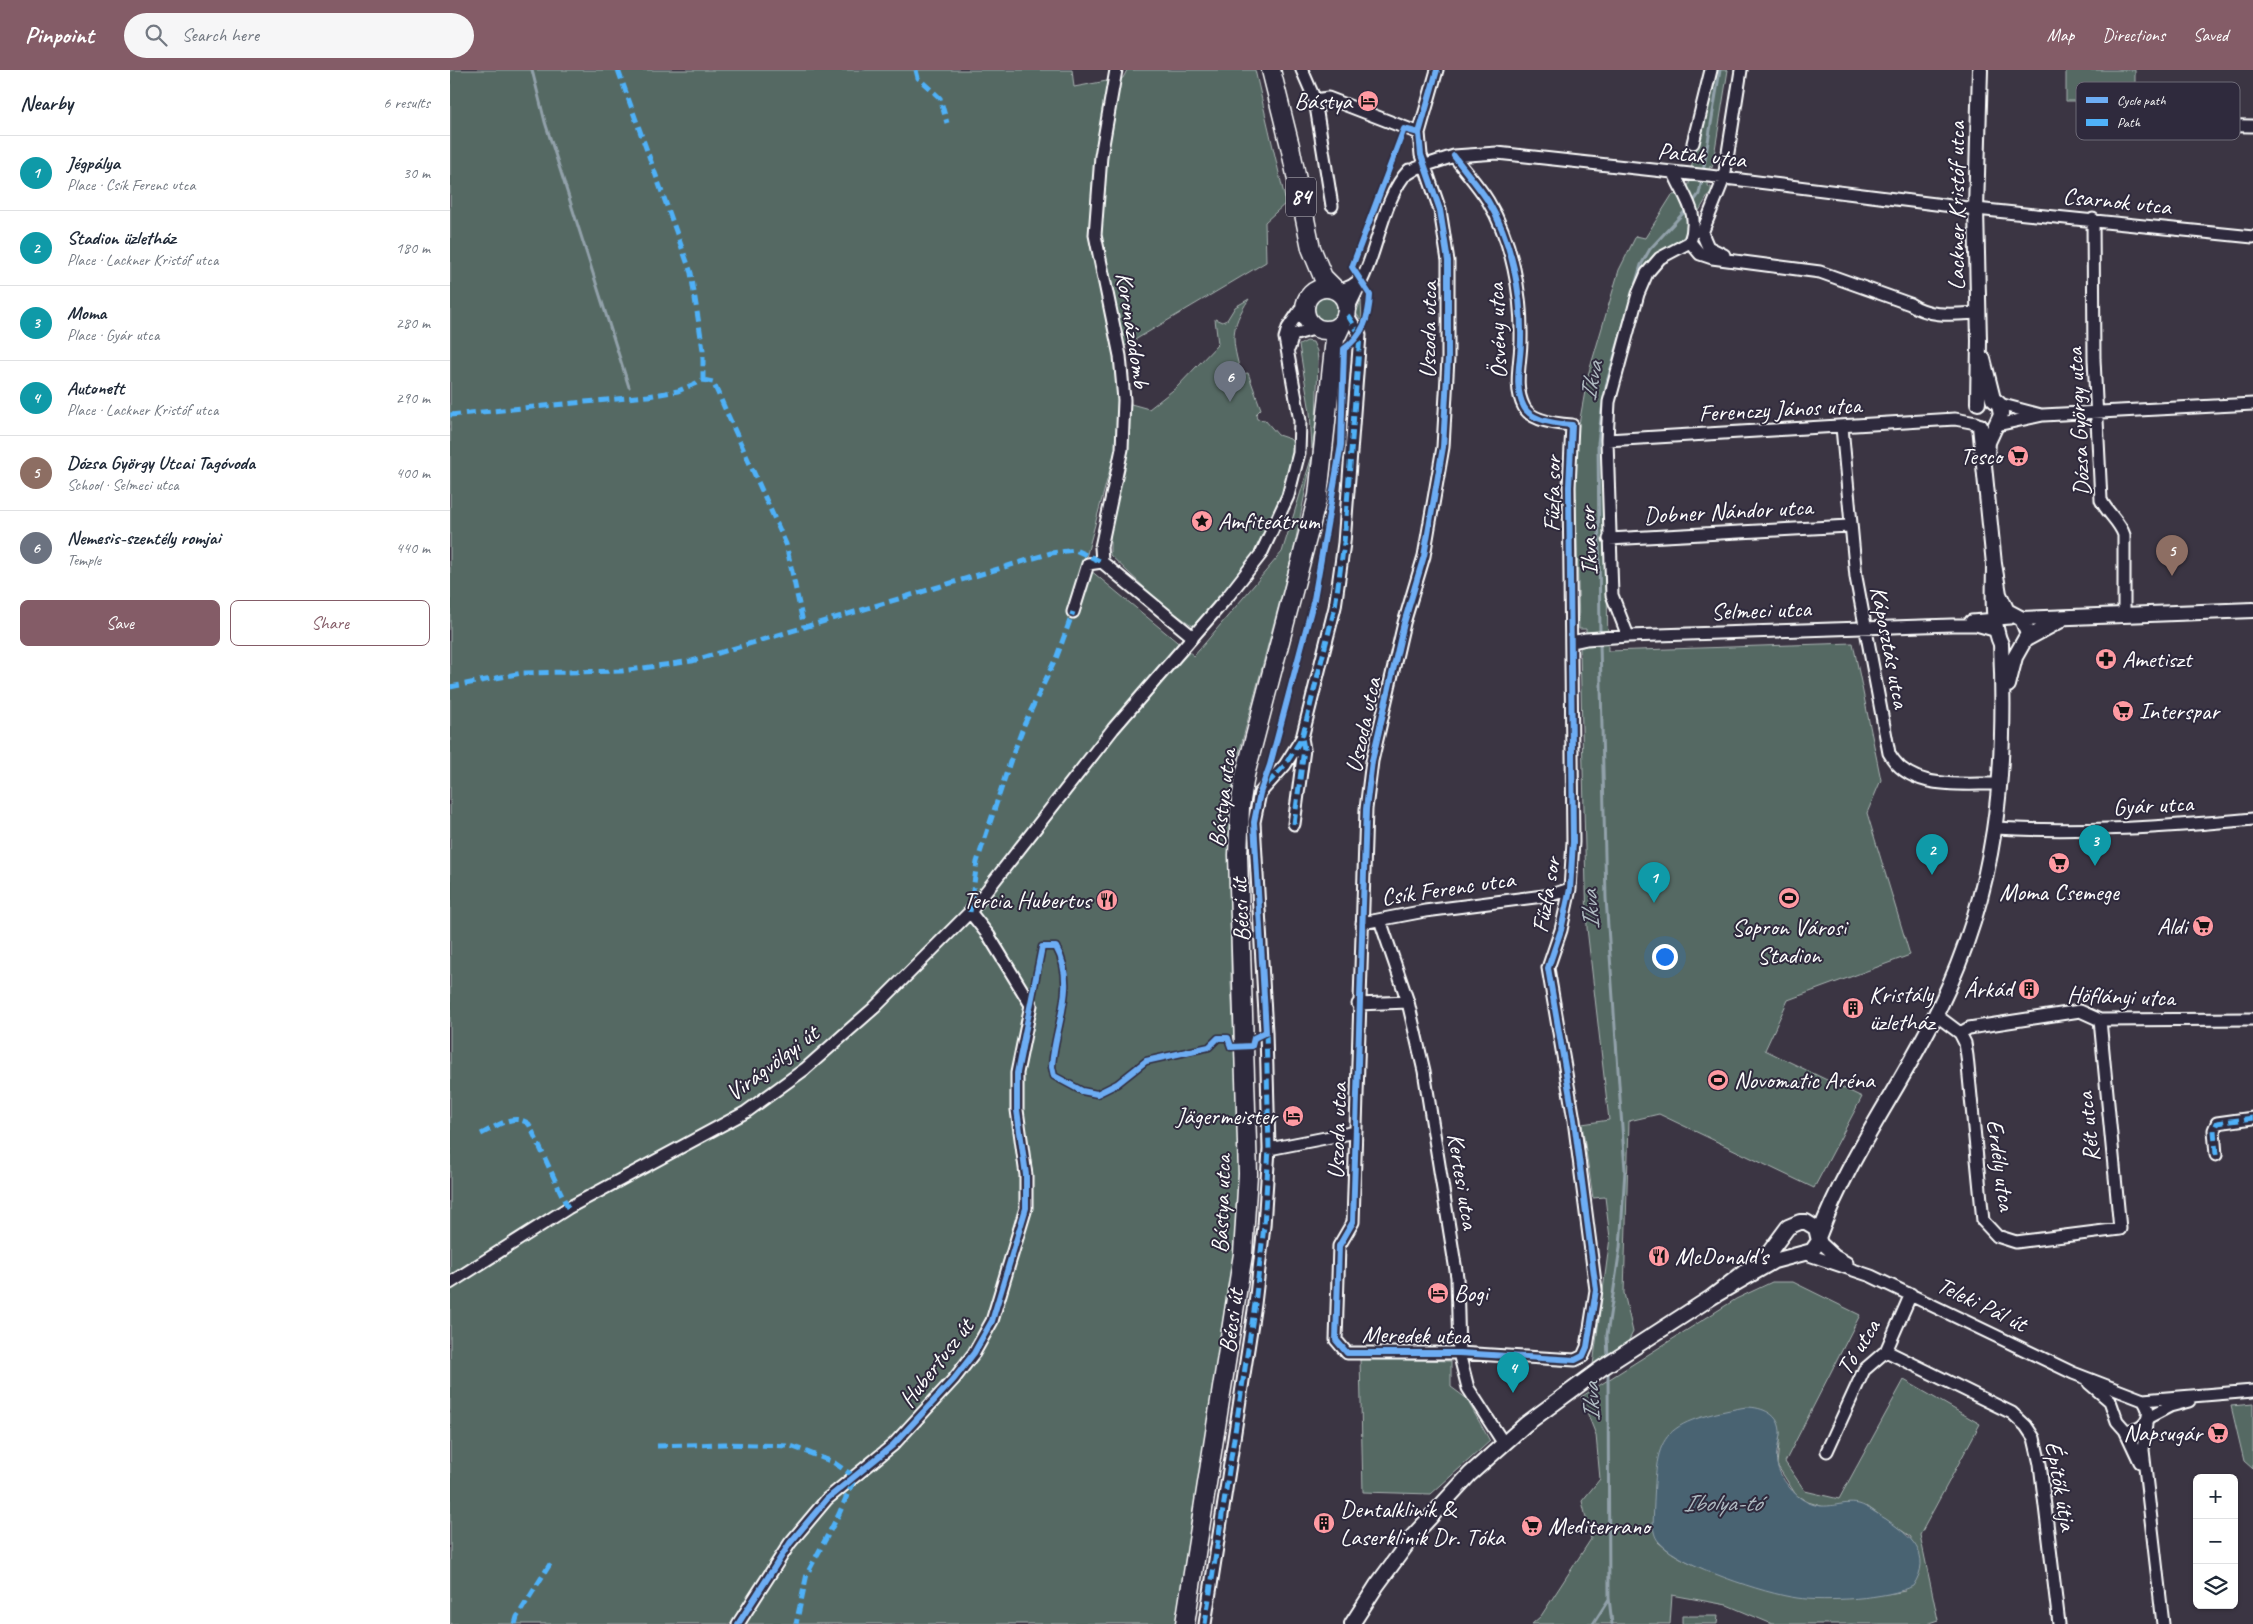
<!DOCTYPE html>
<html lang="en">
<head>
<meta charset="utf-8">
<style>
  :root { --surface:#fff; --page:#f6f6f7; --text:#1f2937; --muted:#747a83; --line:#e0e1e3; --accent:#845c67 }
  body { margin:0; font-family:Caveat,sans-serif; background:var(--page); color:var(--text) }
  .controls { position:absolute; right:15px; bottom:15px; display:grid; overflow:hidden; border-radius:8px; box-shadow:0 1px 4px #0004 }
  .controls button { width:45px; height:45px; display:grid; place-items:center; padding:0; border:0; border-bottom:1px solid var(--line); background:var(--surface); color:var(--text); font:25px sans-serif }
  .you { position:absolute; left:1214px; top:886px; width:18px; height:18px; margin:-12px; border:4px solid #fff; border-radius:50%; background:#1a73e8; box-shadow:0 0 0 8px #1a73e833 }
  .badge { display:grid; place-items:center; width:32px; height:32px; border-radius:50%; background:var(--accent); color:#fff; font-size:16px; font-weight:700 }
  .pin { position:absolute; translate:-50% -41px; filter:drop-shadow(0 1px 2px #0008) }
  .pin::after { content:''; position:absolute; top:26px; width:18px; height:15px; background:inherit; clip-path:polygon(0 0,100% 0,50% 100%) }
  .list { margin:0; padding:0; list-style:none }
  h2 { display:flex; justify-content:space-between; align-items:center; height:65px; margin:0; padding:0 20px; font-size:21px }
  h2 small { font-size:16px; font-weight:400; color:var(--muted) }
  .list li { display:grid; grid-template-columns:32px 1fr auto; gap:15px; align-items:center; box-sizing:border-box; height:75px; padding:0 20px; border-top:1px solid var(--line) }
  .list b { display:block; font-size:19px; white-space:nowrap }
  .list p { margin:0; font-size:16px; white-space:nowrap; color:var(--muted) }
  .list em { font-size:16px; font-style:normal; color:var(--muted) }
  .actions { display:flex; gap:10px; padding:15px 20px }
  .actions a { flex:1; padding:11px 0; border:1px solid var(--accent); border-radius:8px; text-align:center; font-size:18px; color:var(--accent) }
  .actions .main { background:var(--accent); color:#fff }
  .icon { flex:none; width:28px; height:28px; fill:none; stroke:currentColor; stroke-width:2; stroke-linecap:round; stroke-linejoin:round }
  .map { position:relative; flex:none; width:1803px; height:1554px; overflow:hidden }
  header { display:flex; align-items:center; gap:30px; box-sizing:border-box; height:70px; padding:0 25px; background:var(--accent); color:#fff }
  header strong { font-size:24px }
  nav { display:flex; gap:28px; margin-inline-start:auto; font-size:18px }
  .search { width:350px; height:45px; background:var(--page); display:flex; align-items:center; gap:12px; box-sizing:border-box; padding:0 18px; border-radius:28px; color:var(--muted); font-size:19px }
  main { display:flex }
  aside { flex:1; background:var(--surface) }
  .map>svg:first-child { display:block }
  .green { fill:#546964; stroke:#aab4b2; fill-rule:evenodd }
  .water { fill:#4a6372; stroke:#92a1aa }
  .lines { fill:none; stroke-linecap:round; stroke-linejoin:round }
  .stream { stroke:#92a1aa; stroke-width:3 }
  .minor-casing { stroke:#fff; stroke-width:15 }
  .tertiary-casing { stroke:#fff; stroke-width:18 }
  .primary-casing { stroke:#fff; stroke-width:21 }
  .minor { stroke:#2f2a3d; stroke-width:11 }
  .tertiary { stroke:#2f2a3d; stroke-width:14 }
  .primary { stroke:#2f2a3d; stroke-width:18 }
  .quiet { stroke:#4fb1f8; stroke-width:5; stroke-dasharray:10 5; stroke-linecap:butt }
  .cycleway-casing { stroke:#2f2a3d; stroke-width:9 }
  .cycleway { stroke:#6dadf4; stroke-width:6 }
  .labels { text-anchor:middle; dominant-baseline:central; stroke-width:4; stroke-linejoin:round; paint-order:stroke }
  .shield { fill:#2f2a3d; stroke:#c1bfc5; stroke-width:1 }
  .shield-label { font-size:22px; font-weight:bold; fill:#fff }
  .poi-label { font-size:24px; fill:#fff; stroke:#2f2a3d; text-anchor:start }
  .street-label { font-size:24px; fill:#fff; stroke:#2f2a3d }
  .water-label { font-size:25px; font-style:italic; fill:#aeb9c0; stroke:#2f2a3d }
  .key { fill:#2f2a3d; stroke:#6d6a77; stroke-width:1 }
  .key-label { font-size:14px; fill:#fff }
</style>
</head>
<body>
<header>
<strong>Pinpoint</strong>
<div class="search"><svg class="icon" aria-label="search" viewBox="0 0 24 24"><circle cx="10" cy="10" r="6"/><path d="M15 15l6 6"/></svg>Search here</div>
<nav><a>Map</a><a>Directions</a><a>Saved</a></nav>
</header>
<main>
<aside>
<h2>Nearby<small>6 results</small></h2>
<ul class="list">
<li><span class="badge" style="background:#0f9aa8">1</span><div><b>Jégpálya</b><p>Place · Csík Ferenc utca</p></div><em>30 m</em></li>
<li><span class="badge" style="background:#0f9aa8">2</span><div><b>Stadion üzletház</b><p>Place · Lackner Kristóf utca</p></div><em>180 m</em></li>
<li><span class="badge" style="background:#0f9aa8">3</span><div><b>Moma</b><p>Place · Gyár utca</p></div><em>280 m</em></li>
<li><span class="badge" style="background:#0f9aa8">4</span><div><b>Autonett</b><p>Place · Lackner Kristóf utca</p></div><em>290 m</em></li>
<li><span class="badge" style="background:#8d6e63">5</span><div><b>Dózsa György Utcai Tagóvoda</b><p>School · Selmeci utca</p></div><em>400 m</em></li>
<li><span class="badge" style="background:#6b7280">6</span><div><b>Nemesis-szentély romjai</b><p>Temple</p></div><em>440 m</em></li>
</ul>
<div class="actions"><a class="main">Save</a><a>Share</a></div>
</aside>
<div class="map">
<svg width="1803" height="1554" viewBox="0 0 1803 1554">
  <rect width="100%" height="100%" fill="#3b3543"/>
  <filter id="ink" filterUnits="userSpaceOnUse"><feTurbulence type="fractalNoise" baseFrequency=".02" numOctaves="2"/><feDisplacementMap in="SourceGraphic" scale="10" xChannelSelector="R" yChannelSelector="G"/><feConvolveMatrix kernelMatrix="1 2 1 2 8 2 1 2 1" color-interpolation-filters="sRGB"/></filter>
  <g filter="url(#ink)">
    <path class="green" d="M0,0H622L624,17L673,8L677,0H805L836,133L815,152L816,192L673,277L681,334L699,339L727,317L768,274L765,249L772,252L777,250L785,237L799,229C779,259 782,270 791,304L798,303L811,339L806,344L807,349L815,350L828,365L840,369L847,377C838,419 822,465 795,500C780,520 760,538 743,556L713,535L660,485V463L680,337L669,366L634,495L744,586L832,482L863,383L844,478L785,698L781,761V913L792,1127L781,1238L728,1554H0Z
      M1265,0H1278L1262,98L1260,96L1258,116L1261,117V121L1231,171L1195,205L1159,342L1155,379L1158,581L1403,573L1431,710L1417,743L1460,885L1338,930L1315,980L1412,1027L1364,1118L1209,1044L1179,1051L1174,1223L1183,1262L1178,1272L1143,1295L1160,1168L1155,1127L1143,1128L1132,1054L1159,1050L1137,858L1130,578L1136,576V559H1129L1125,376L1138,305L1169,200L1186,166L1195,168L1222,125L1234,124L1239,114L1242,94Z
      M1616,0H1685V31H1616Z
      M863 239a13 13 0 1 1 26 0a13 13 0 1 1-26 0Z
      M911,231L912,252L906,243Z
      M857,271L863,272L867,281L868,290L866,352L862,379L860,342L849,275Z
      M1322,1212H1343L1410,1245L1335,1392L1355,1421L1389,1429L1454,1310L1530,1354L1470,1465L1488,1550L1476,1554H1322L1277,1535L1222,1525L1220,1554H1082L1091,1546L1141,1469L1132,1431L1150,1409L1146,1365L1131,1327L1286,1229ZM1330,1362L1327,1395L1346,1425L1358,1432L1374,1437L1398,1434L1418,1437L1461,1467L1455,1521C1441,1524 1427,1525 1413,1526C1355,1533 1330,1525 1276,1506C1252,1498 1227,1490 1208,1472Z
      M910,1288L1001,1291V1317L1016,1328L1040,1371L981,1424L913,1422Z
      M1803,1334V1399L1794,1391L1781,1336Z
      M1232,1546H1268L1267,1554H1232Z"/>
    <path class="water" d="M1296,1337C1312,1337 1331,1344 1330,1364C1329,1374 1325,1384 1327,1394C1330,1408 1344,1426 1357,1432C1377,1442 1391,1430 1409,1434C1419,1437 1427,1444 1436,1449C1460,1466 1484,1484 1463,1516C1439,1529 1374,1532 1347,1528C1316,1524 1231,1496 1210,1473C1205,1468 1204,1463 1203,1456C1207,1367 1201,1354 1296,1337Z"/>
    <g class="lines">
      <path class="stream" d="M82,0L95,52L179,317
        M1253,102L1270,0
        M1241,135L1249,124L1252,109
        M1150,565L1148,373L1152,340L1157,312L1191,195L1200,179L1237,139
        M1150,572L1156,828L1175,1100L1170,1178L1157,1265L1158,1289
        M1158,1300L1159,1528L1162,1554
        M1143,1554L1159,1529"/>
      <g class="minor-casing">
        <path id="minor" d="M852,0L865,30L882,136
          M987,0L969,63L971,85L990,140L998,191V288L993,377L974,486L954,553L922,691L916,739L903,1152L889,1176L886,1270L897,1283H1009L1125,1290L1133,1286L1137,1277L1146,1220L1124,1050L1098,898L1111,860L1120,819L1123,772L1119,417L1122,355C1108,354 1081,351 1074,337C1063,316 1071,292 1071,270C1072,224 1062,171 1038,131C1028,115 1015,101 1004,86
          M865,30L878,28L969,63
          M1732,55L1803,56
          M1243,73L1261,0
          M954,106L967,98L1004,86L1047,83L1259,106L1526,139L1803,167
          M1643,149L1644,289L1651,430C1657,443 1670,452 1674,465V545
          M1240,172L1250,184L1262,188L1370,202L1460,234C1481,248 1505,244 1529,243
          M1274,185L1258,177L1252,163L1274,108L1291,0
          M885,219C896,221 904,216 912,207
          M897,242C904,226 913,210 919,193C930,164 937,123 959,100
          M839,278L843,265L867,258
          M1549,334L1591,345
          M1547,355L1593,345L1803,334
          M1392,357L1406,507L1439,683C1460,722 1512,713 1550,714
          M1157,370L1505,349L1526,353
          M1159,469L1399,456
          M652,492L743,567
          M623,542L638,494L652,492L651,477L672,379L674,330L670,286L645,165L651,86L666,0
          M1521,551L1560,548
          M1178,566L1162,525L1157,370L1159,332L1188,224L1197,203L1210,188L1240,172C1250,143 1235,129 1224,103
          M1122,572L1136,569L1178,566L1502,555H1526L1547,561
          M844,754L854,679L852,668
          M1545,758C1631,763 1717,757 1803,749
          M930,850L958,932L974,1001L1007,1207L1009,1283L1018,1318L1054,1374
          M912,853L975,841L1101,825L1120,819
          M908,934L958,932
          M1486,945L1510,963L1519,958L1630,941L1650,950L1803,949
          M1510,963L1515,973L1517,986L1533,1151L1547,1166L1566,1172L1670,1159L1650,950
          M819,1079L906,1062
          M1766,1085L1764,1060L1767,1053L1803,1048
          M1369,1171L1385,1186L1397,1193
          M1356,1184L1421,1206L1623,1303L1693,1330C1705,1346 1695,1362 1675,1360
          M0,1213L118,1138L296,1042L355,999L424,938L520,842L663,659L779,525L811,484L838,426L849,383L850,351L835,268L838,258L857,230
          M1436,1281L1562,1343L1576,1356L1584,1368L1590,1394L1609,1554
          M1639,1313L1660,1331L1667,1351L1675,1360L1690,1392
          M1693,1330L1803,1321
          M1699,1347L1720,1336L1739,1331
          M1696,1354L1693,1380L1713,1554
          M1377,1381L1414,1300L1436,1281L1461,1224
          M288,1554L340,1473L377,1429L443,1375L504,1309L524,1283L542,1251L576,1138V1105L567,1040V1003L581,935L539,866L520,842
          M755,1554L805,1234L814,1156L819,1079L816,962L804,752L810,723L835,695L852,668L885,537L894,473L910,265L897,244"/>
      </g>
      <g class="tertiary-casing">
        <path id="tertiary" d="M1533,289L1543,329L1549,334L1551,344L1538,372L1537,385
          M1528,333L1529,271L1526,139L1530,0
          M1530,356L1544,494L1549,524L1557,541L1572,549L1578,564L1565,587L1558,615
          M1572,549L1803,540
          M1576,569L1611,550
          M1369,1165C1399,1085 1452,1015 1489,938C1547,819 1557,704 1551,574C1541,554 1544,516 1544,494
          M902,1554L927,1515L963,1466L1020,1404L1076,1354L1152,1298L1262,1227L1324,1191L1362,1181L1369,1171L1366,1158L1356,1152H1350L1338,1157L1318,1184L1262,1227"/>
      </g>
      <g class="primary-casing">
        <path id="primary" d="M821,0L840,76L861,178L873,207L885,219
          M855 239a21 21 0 1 1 42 0a21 21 0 1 1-42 0Z
          M735,1554L793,1184L798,1104L788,785L790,737L795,705L868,426L885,269L893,252"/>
      </g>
      <use href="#minor" class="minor"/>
      <use href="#tertiary" class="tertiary"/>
      <use href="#primary" class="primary"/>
      <path class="quiet" d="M168,0L241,203L253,280V310
        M466,0L468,8L490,28L497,53
        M253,310L263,312L336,474L354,557
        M0,345L198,326L228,321L253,310
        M0,617L72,603L172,601L242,591L601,483L625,480L652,492
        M817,714L835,695L852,668L885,537L894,473L910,265L897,244
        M844,754L854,679L852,668
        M520,842L527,792L560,692L574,655L607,586L623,542
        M31,1064C46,1057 63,1042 79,1054L118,1138
        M1766,1085L1764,1060L1767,1053L1803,1048
        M207,1376L274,1374L341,1376L383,1392L405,1407L389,1444L357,1504L346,1554
        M65,1554L67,1547L100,1494
        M755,1554L805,1234L814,1156L819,1079L816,959"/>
      <g class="cycleway-casing">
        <path id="cycleway" d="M987,0L969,63L971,85L990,140L998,191V288L993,377L974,486L954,553L922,691L916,739L903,1152L889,1176L886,1270L897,1283H1009L1125,1290L1133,1286L1137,1277L1146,1220L1124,1050L1098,898L1111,860L1120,819L1123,772L1119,417L1122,355C1108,354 1081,351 1074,337C1063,316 1071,292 1071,270C1072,224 1062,171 1038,131C1028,115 1015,101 1004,86
          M288,1554L340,1473L377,1429L443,1375L504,1309L524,1283L542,1251L576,1138V1105L567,1040V1003L592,877H606C628,916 604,957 602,997L604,1006L632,1021L647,1024L667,1014L696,991L759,977L768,968H778L781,977L802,976L804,968L816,962L804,752L810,723L820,695L864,529L891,375L894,279C913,265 919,248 920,225L902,197L954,59L969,63"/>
      </g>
      <use href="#cycleway" class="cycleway"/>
    </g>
  </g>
  <defs>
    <g id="hotel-disc" transform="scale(1.125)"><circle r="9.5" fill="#ff9aa2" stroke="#2f2a3d"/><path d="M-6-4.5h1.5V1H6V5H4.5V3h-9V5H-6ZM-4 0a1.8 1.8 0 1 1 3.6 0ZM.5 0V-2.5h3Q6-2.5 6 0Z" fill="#111"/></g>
    <g id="supermarket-disc" transform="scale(1.125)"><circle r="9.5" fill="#ff9aa2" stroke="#2f2a3d"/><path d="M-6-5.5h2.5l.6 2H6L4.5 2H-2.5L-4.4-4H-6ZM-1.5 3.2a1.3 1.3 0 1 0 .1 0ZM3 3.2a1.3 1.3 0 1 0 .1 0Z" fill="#111"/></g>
    <g id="sight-disc" transform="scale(1.125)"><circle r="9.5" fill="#ff9aa2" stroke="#2f2a3d"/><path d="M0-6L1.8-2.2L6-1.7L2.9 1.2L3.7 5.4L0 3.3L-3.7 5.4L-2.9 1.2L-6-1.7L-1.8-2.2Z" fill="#111"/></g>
    <g id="pharmacy-disc" transform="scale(1.125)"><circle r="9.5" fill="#ff9aa2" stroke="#2f2a3d"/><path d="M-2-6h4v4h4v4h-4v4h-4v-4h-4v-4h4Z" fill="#111"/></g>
    <g id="stadium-disc" transform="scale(1.125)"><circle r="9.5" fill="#ff9aa2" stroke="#2f2a3d"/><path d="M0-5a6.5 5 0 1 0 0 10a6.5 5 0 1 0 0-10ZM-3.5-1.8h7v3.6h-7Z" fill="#111"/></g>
    <g id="restaurant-disc" transform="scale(1.125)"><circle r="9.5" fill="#ff9aa2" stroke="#2f2a3d"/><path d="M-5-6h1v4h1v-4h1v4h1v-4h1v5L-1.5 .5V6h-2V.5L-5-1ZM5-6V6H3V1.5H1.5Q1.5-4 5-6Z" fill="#111"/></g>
    <g id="building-disc" transform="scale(1.125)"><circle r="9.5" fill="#ff9aa2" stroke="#2f2a3d"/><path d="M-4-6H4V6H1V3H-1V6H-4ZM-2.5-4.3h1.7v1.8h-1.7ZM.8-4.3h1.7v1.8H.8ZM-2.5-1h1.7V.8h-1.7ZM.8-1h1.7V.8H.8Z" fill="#111"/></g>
  </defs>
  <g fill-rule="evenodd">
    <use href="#hotel-disc" x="918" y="31"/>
    <use href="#supermarket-disc" x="1568" y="386"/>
    <use href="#sight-disc" x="752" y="451"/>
    <use href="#pharmacy-disc" x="1656" y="589"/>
    <use href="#supermarket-disc" x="1673" y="641"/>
    <use href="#supermarket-disc" x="1609" y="793"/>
    <use href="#stadium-disc" x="1339" y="828"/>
    <use href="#restaurant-disc" x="657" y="830"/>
    <use href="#supermarket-disc" x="1753" y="856"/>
    <use href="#building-disc" x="1579" y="919"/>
    <use href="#building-disc" x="1403" y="938"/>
    <use href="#stadium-disc" x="1268" y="1010"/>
    <use href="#hotel-disc" x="843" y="1046"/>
    <use href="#restaurant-disc" x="1209" y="1186"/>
    <use href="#hotel-disc" x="988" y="1223"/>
    <use href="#supermarket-disc" x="1768" y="1363"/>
    <use href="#building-disc" x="874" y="1453"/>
    <use href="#supermarket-disc" x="1082" y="1456"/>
  </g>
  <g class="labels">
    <rect class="shield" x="836" y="107.5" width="30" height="39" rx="4"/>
    <g class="shield-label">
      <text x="851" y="127">84</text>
    </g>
    <g class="poi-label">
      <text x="902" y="31" text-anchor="end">Bástya</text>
      <text x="1552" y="386" text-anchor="end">Tesco</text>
      <text x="768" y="451">Amfiteátrum</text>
      <text x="1672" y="589">Ametiszt</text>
      <text x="1689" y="641">Interspar</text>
      <text x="1609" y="822" text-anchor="middle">Moma Csemege</text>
      <text x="641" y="830" text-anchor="end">Tercia Hubertus</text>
      <text x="1737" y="856" text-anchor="end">Aldi</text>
      <text x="1339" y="857" text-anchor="middle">Sopron Városi<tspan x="1339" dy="28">Stadion</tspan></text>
      <text x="1563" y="919" text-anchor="end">Árkád</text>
      <text x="1419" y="924">Kristály<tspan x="1419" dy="28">üzletház</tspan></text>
      <text x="1284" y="1010">Novomatic Aréna</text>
      <text x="827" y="1046" text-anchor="end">Jägermeister</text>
      <text x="1225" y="1186">McDonald's</text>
      <text x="1004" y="1223">Bogi</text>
      <text x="1752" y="1363" text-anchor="end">Napsugár</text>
      <text x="890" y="1439">Dentalklinik &amp;<tspan x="890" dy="28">Laserklinik Dr. Tóka</tspan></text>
      <text x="1098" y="1456">Mediterrano</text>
    </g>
    <g class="street-label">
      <text transform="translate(1252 85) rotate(6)">Patak utca</text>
      <text transform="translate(1667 131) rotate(6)">Csarnok utca</text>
      <text transform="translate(1506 136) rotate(-90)">Lackner Kristóf utca</text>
      <text transform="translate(683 260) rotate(81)">Koronázódomb</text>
      <text transform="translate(978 260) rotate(-89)">Uszoda utca</text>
      <text transform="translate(1047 261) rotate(-92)">Ösvény utca</text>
      <text transform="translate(1330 339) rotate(-3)">Ferenczy János utca</text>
      <text transform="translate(1628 352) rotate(-93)">Dózsa György utca</text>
      <text transform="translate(1102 424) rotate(-89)">Fűzfa sor</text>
      <text transform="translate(1278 441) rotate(-3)">Dobner Nándor utca</text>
      <text transform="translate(1138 471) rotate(-92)">Ikva sor</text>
      <text transform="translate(1311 540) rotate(-2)">Selmeci utca</text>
      <text transform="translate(1440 577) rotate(79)">Káposztás utca</text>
      <text transform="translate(913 655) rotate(-78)">Uszoda utca</text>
      <text transform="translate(772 728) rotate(-83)">Bástya utca</text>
      <text transform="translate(1703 735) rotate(-3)">Gyár utca</text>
      <text transform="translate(998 818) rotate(-8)">Csík Ferenc utca</text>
      <text transform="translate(1096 825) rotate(-80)">Fűzfa sor</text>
      <text transform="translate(790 840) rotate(-93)">Bécsi út</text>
      <text transform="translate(1671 926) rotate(2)">Höflányi utca</text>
      <text transform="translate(322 993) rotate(-37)">Virágvölgyi út</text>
      <text transform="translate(1638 1057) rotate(-96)">Rét utca</text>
      <text transform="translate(887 1061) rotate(-88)">Uszoda utca</text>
      <text transform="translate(1551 1095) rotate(82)">Erdély utca</text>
      <text transform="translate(1013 1111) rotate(81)">Kertesi utca</text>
      <text transform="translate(771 1134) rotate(-88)">Bástya utca</text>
      <text transform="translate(1532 1234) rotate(26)">Teleki Pál út</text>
      <text transform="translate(781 1251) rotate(-82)">Bécsi út</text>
      <text transform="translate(966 1265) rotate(1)">Meredek utca</text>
      <text transform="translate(1408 1277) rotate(-58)">Tó utca</text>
      <text transform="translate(486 1293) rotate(-52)">Hubertusz út</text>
      <text transform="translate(1611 1416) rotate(80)">Építők útja</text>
    </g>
    <g class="water-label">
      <text transform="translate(1141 311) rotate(-78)">Ikva</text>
      <text transform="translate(1140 840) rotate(-93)">Ikva</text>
      <text transform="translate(1141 1332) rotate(-91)">Ikva</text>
      <text x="1272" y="1433">Ibolya-tó</text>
    </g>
  </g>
  <rect x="1626" y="12" width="164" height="58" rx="8" class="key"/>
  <rect x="1636" y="27" width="22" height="6" fill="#6dadf4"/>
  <rect x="1636" y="49" width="22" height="7" fill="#4fb1f8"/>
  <g class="key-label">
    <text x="1667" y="35">Cycle path</text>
    <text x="1667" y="57">Path</text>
  </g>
</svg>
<div class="controls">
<button>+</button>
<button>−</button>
<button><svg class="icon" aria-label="layers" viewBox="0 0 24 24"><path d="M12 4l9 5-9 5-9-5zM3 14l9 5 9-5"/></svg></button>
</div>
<div class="you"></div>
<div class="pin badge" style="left:1204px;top:833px;background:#0f9aa8">1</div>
<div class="pin badge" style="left:1482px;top:805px;background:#0f9aa8">2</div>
<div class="pin badge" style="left:1645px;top:796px;background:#0f9aa8">3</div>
<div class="pin badge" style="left:1063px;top:1323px;background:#0f9aa8">4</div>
<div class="pin badge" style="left:1722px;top:506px;background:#8d6e63">5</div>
<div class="pin badge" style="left:780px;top:332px;background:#6b7280">6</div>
</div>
</main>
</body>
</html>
